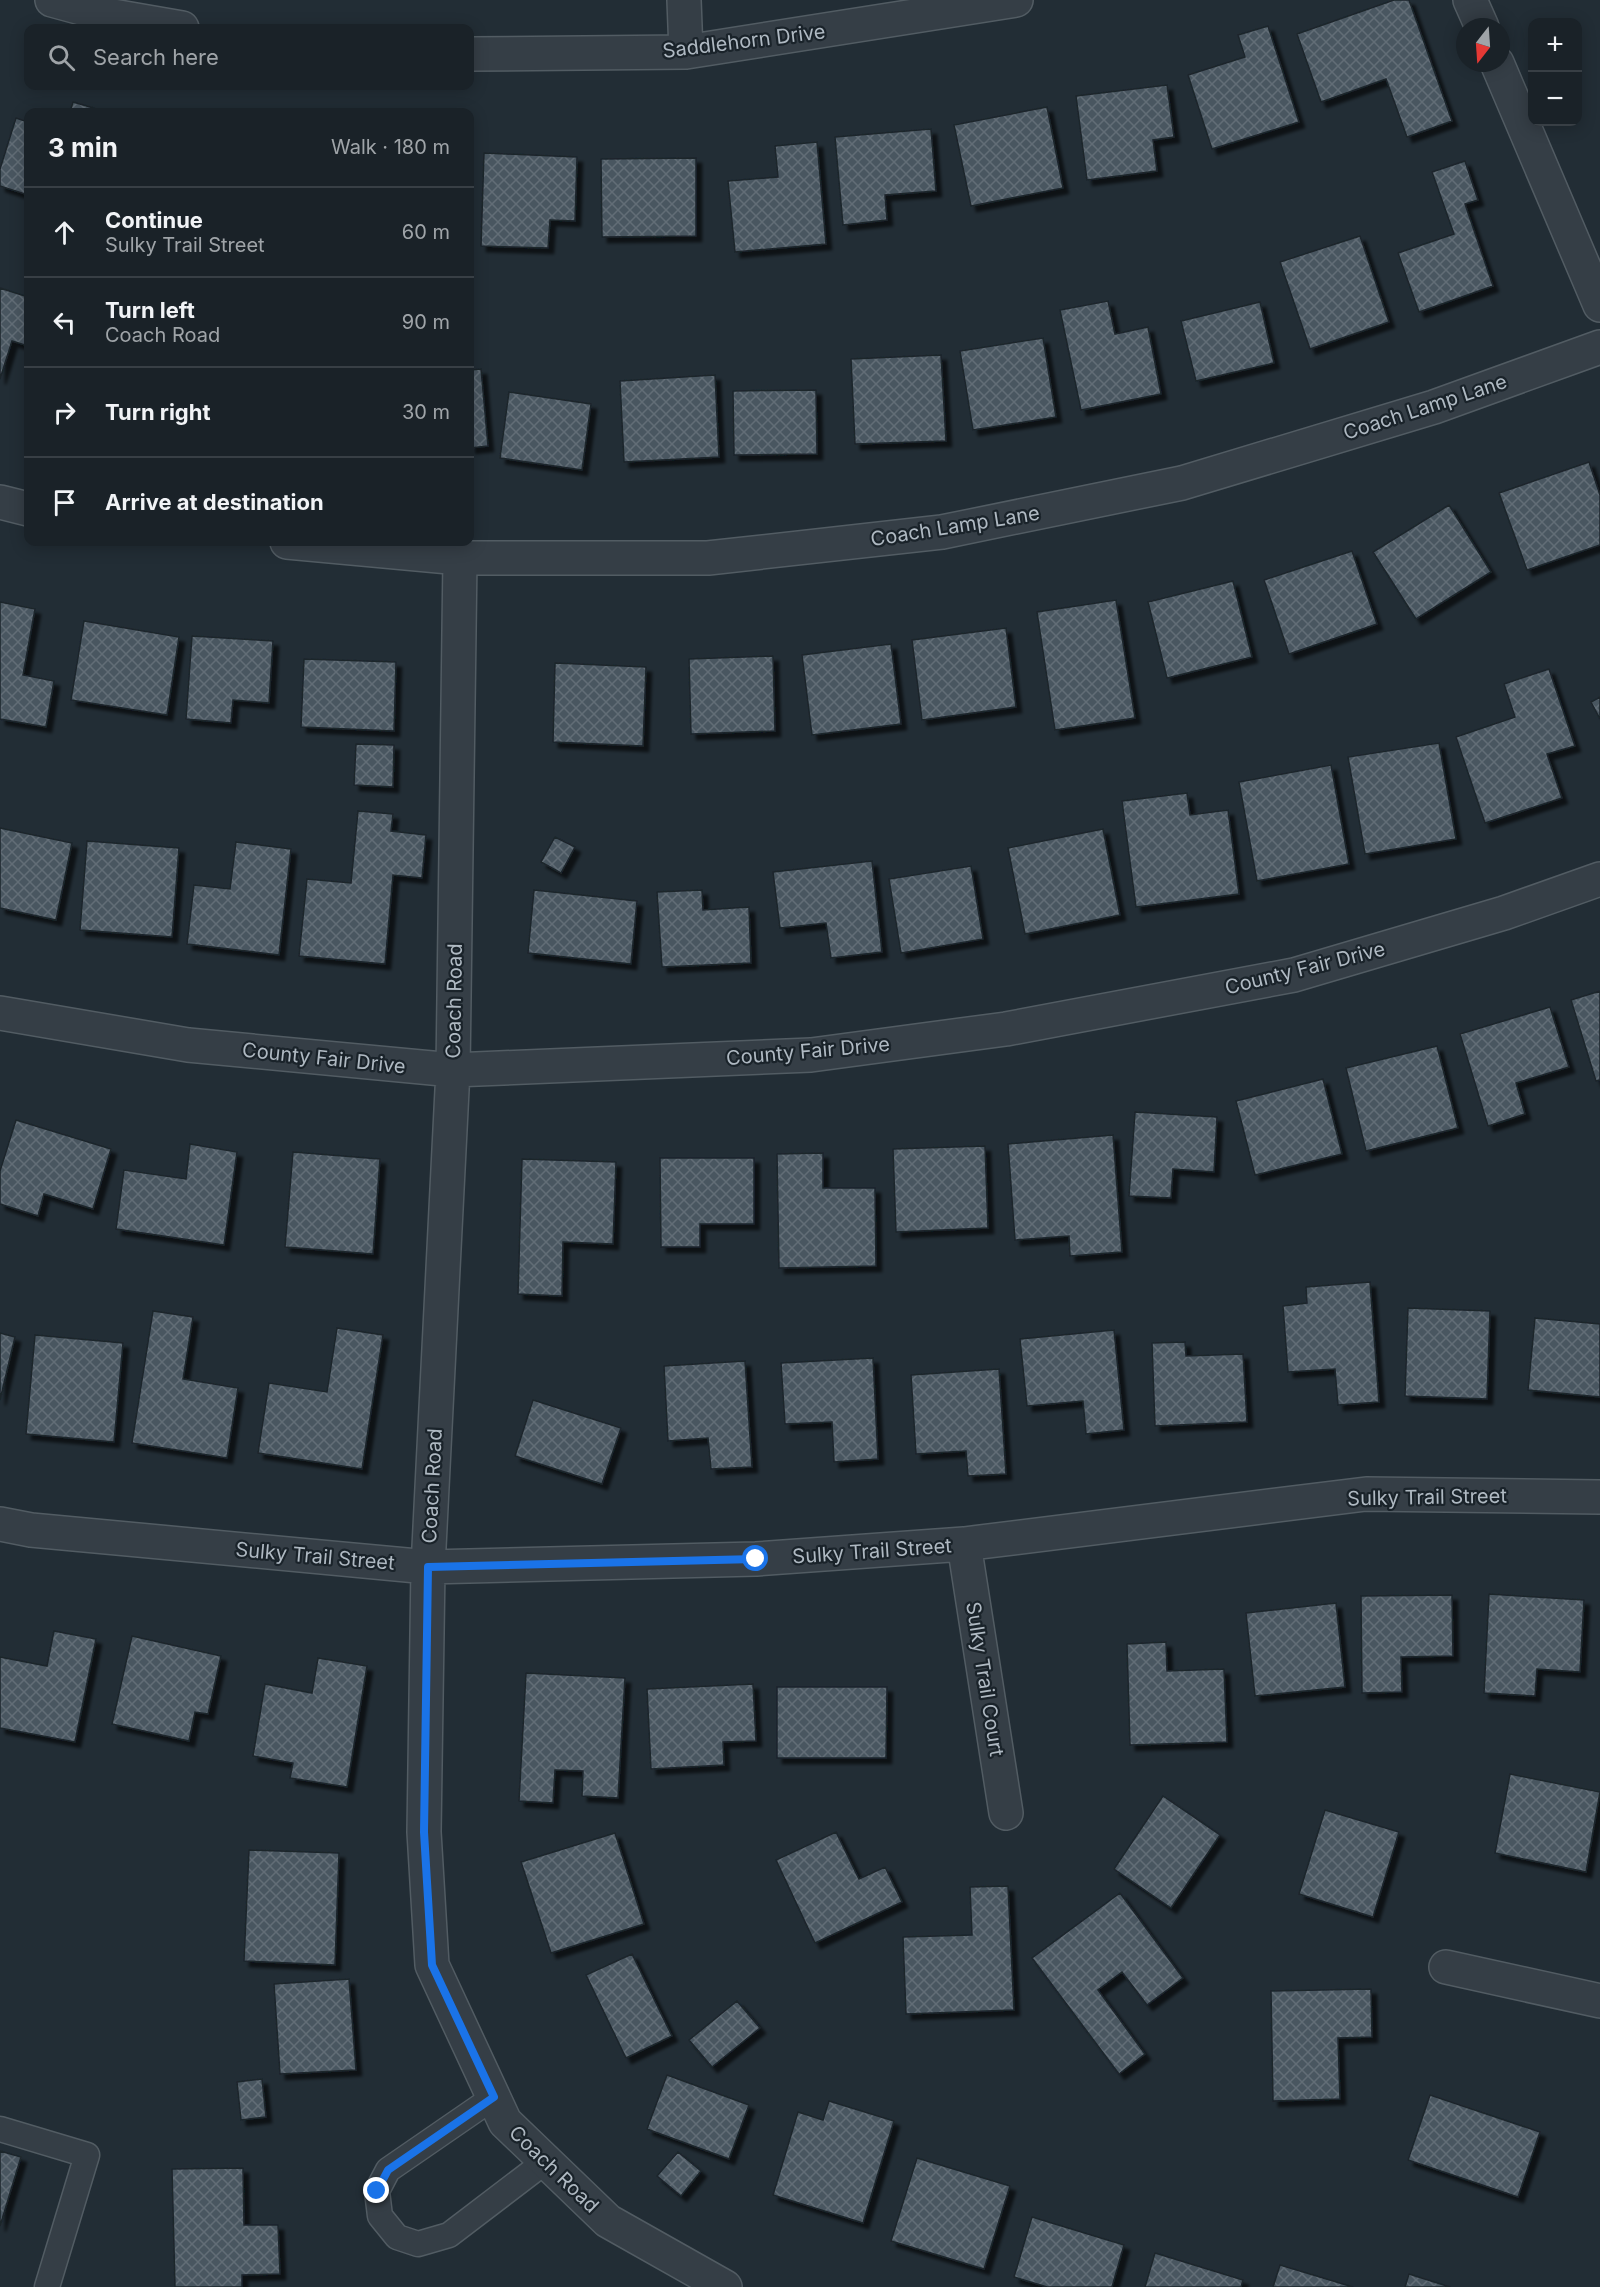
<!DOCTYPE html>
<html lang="en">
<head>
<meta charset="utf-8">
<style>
  :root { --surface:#1a2228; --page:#272f34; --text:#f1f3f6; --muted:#9fa4a8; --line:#383f45 }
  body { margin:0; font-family:Inter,sans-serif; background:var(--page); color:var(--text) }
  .controls { position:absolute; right:18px; top:18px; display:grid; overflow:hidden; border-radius:12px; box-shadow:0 3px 15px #0003 }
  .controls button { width:54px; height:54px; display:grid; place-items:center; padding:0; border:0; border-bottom:2px solid var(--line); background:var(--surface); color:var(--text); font:30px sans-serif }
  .compass { position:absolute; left:1456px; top:18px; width:54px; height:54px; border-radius:50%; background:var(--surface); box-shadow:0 3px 15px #0003; rotate:197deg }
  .stop { position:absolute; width:18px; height:18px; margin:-14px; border:4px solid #1a73e8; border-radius:50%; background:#fff }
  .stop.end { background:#1a73e8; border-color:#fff; box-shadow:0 2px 6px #0008 }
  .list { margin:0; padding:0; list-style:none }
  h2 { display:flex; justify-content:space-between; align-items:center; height:78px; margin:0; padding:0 24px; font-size:26px }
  h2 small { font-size:20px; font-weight:400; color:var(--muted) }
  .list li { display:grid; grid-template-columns:39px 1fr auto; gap:18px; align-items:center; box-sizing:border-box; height:90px; padding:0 24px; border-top:2px solid var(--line) }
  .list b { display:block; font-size:22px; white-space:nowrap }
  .list p { margin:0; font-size:20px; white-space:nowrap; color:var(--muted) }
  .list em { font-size:20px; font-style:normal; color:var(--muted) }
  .icon { flex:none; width:33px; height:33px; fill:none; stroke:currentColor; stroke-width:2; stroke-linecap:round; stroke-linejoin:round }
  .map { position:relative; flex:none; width:1600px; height:2287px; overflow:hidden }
  .search { position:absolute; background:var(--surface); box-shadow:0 3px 15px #0003; left:24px; top:24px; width:450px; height:66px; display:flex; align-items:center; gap:15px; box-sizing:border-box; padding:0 21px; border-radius:12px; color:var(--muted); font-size:22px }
  .panel { position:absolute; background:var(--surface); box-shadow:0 3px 15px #0003; left:24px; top:108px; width:450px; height:438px; border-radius:12px }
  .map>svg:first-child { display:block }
  .building { fill:url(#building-cross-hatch); stroke:#1c252c; stroke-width:1.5; filter:url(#shadow) }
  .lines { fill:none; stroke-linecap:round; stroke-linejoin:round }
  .lane-casing { stroke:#525c63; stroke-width:27 }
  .street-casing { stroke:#525c63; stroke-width:36 }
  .lane { stroke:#353e46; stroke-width:24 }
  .street { stroke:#353e46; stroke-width:33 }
  .route { stroke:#1a73e8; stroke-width:8 }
  .labels { text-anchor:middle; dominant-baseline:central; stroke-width:4.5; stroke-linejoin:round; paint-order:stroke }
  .street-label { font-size:20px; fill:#afb9c2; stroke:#1a232a }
</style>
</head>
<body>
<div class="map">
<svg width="1600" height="2287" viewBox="0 0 1600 2287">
  <defs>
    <pattern id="building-cross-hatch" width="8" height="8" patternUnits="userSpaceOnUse" patternTransform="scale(1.5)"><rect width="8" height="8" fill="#4a5761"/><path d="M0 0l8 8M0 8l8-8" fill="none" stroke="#626d76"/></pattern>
    <filter id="shadow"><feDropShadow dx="5.5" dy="5.5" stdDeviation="1.5" flood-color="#0009"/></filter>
  </defs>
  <rect width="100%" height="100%" fill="#222d35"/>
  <path class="building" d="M1394,0H1409L1452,121L1407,137L1386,79L1321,102L1297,34Z
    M1268,26L1299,122L1212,149L1188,75L1245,57L1238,35Z
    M1167,85L1174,137L1153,140L1157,171L1087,180L1076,96Z
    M73,102L107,112H70Z
    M1047,107L1063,188L971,206L954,125Z
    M16,118L28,122V195L0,186V169Z
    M931,129L936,191L885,195L887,220L843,225L835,137Z
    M817,142L826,244L735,252L728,181L778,177L775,146Z
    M484,153L577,157L575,221L550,220L548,248L481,246Z
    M696,158V236L602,237L601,159Z
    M1465,161L1478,200L1465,204L1493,286L1419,312L1398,253L1454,234L1432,172Z
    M1360,236L1389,322L1310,349L1280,262Z
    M0,288L28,297V346L12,341L0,379Z
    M1108,301L1115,334L1148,327L1161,394L1081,410L1060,310Z
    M1260,302L1274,363L1196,381L1181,321Z
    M1043,338L1056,417L973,430L960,351Z
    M941,355L946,441L855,444L851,359Z
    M481,369L488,446L470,448V370Z
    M715,375L719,457L624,462L620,381Z
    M816,390L817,454L734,455L733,391Z
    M509,392L591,404L582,470L500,458Z
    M1589,462L1600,495V545L1527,570L1499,493Z
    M1449,505L1491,572L1416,619L1373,552Z
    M1352,551L1377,624L1289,654L1264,580Z
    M1233,581L1252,657L1167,678L1148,602Z
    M1116,600L1135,718L1055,730L1037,612Z
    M0,602L35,609L23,675L54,681L46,727L0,719Z
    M84,621L179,637L167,715L71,700Z
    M1006,628L1016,707L922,720L912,640Z
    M192,636L273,641L269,703L233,700L231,723L186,719Z
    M891,644L901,724L812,735L802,655Z
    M773,656L775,731L691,734L689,659Z
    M304,659L396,662L394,731L301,727Z
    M555,663L646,667L643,746L553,742Z
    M1549,669L1575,746L1547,754L1562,798L1485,823L1456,737L1515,717L1504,684Z
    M1600,697V719L1591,702Z
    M1439,743L1456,839L1365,854L1348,757Z
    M356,744L394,745L393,787L354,785Z
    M1331,765L1349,864L1257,881L1239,782Z
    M1187,793L1190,815L1228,810L1239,894L1136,907L1122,801Z
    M358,811L393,814L391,831L426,835L422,878L393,875L385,964L299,956L307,879L351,883Z
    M0,828L72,843L56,920L0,908Z
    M1103,829L1120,915L1025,934L1008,848Z
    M555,837L575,847L561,873L541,862Z
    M87,841L179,848L172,937L80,930Z
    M236,842L291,849L279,955L187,944L194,885L230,889Z
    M872,861L882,952L831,958L826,923L780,928L773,872Z
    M971,866L983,939L901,953L889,879Z
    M534,890L637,901L631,964L528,953Z
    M702,890L703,910L749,907L751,963L662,967L657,892Z
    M1600,991V1080L1596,1081L1571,1000Z
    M1550,1007L1569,1067L1516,1083L1525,1114L1488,1126L1460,1034Z
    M1437,1046L1458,1128L1366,1151L1346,1068Z
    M1323,1079L1342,1154L1255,1175L1236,1101Z
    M1135,1112L1217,1117L1214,1172L1173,1169L1171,1198L1129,1196Z
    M16,1120L111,1149L93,1209L44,1194L38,1216L0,1204V1171Z
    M1113,1135L1122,1252L1070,1256L1069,1236L1015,1240L1008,1144Z
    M190,1144L237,1152L224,1245L116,1229L124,1170L186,1179Z
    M985,1146L988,1228L896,1232L893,1149Z
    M293,1152L380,1159L373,1254L285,1247Z
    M823,1153V1188H875L876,1266L779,1268L777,1154Z
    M660,1158H754V1224H700V1247H661Z
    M522,1159L616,1162L613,1244L563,1242L562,1296L518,1294Z
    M1370,1282L1379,1402L1338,1405L1335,1369L1288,1372L1283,1306L1307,1303L1306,1287Z
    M1408,1308L1490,1311L1487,1399L1405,1396Z
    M153,1311L193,1317L183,1379L238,1388L227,1458L132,1443Z
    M1535,1318L1600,1324V1397L1528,1390Z
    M337,1328L383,1335L362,1469L258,1453L269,1383L327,1392Z
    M1114,1330L1124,1430L1086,1434L1083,1401L1027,1406L1020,1339Z
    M0,1333L15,1337L0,1400Z
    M35,1335L123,1343L114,1442L26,1434Z
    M1185,1342L1186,1356L1243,1354L1247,1422L1155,1426L1152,1343Z
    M873,1358L878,1459L834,1462L832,1422L785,1424L781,1363Z
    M745,1361L752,1467L711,1469L708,1438L668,1441L664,1366Z
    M999,1369L1006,1474L968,1476L966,1451L916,1454L911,1375Z
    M533,1400L621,1428L602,1484L515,1456Z
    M1489,1594L1584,1600L1580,1672L1537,1669L1535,1696L1484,1693Z
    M1452,1595L1453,1656L1401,1657L1402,1692L1362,1693L1361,1596Z
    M1336,1603L1345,1687L1255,1696L1246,1613Z
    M54,1631L96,1639L75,1742L0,1728V1657L47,1666Z
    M132,1636L221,1656L208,1714L195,1712L189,1741L112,1724Z
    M1166,1642L1167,1671L1224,1669L1227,1742L1130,1745L1127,1644Z
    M318,1658L367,1666L347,1787L290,1778L293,1763L253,1756L265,1684L312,1693Z
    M526,1673L625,1678L618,1798L582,1796L583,1771L555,1770L553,1803L519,1801Z
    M753,1684L756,1741L723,1742L724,1765L651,1769L647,1689Z
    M777,1687H887L886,1758H777Z
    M1510,1774L1600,1792L1586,1872L1495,1853Z
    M1163,1796L1220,1835L1171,1908L1114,1869Z
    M1325,1810L1399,1832L1373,1917L1299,1894Z
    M836,1832L859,1879L885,1867L902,1902L815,1943L776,1860Z
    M615,1833L644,1924L551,1953L521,1862Z
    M249,1850L339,1853L335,1965L244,1961Z
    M1008,1886L1014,2010L906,2014L903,1937L972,1935L970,1887Z
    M1120,1893L1183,1978L1147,2005L1122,1972L1098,1990L1145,2054L1119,2074L1032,1958Z
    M632,1954L672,2036L626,2058L586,1975Z
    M349,1979L356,2070L280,2074L274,1984Z
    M1371,1989L1372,2037L1338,2038L1340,2099L1273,2101L1271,1991Z
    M737,2001L760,2028L712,2067L689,2040Z
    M667,2075L749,2105L729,2159L647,2129Z
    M262,2079L266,2117L241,2120L237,2082Z
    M1430,2095L1540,2132L1518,2197L1408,2160Z
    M829,2101L894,2121L863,2223L773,2195L798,2112L823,2120Z
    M0,2151L21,2157L0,2226Z
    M678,2152L701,2171L681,2196L657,2176Z
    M917,2158L1010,2186L984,2269L891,2241Z
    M243,2168L244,2225H278L280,2274L242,2275V2287H175L172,2169Z
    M1032,2217L1124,2245L1112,2287H1047L1014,2277Z
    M1155,2253L1243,2280L1241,2287H1145Z
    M1280,2265L1353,2287H1273Z
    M1409,2274L1450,2287H1405Z"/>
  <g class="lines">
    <g class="lane-casing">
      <path id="lane" d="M494,2097L388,2170L377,2191L380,2216L397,2237L418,2244L449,2235L546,2161
        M0,2129L87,2155L47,2287"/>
    </g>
    <g class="street-casing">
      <path id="street" d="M52,0L107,15L182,28
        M684,0L686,52
        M1470,0L1482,27
        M470,54L686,52L1016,0
        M1497,63L1600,305
        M0,502L28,509
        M287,542L460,558H708L942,532L1182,483L1434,407L1600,347
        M460,558L453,1070L428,1567L424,1832L432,1965L505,2122L608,2221L725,2287
        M0,1013L188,1045L453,1070L811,1055L1006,1029L1294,975L1504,913L1600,879
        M0,1524L31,1530L428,1567L756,1559L964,1544L1366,1494L1600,1497
        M964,1544L1006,1813
        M1446,1967L1600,2001"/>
    </g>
    <use href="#lane" class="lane"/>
    <use href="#street" class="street"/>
  </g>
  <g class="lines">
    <path class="route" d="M377,2191L388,2170L494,2097L432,1965L424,1832L428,1567L756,1559"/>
  </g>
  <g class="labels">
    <g class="street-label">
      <text transform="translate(744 41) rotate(-7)">Saddlehorn Drive</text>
      <text transform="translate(1425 407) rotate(-18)">Coach Lamp Lane</text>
      <text transform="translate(955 526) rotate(-9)">Coach Lamp Lane</text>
      <text transform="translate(1305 968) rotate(-14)">County Fair Drive</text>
      <text transform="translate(454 1001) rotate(-89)">Coach Road</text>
      <text transform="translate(808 1051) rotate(-5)">County Fair Drive</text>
      <text transform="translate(324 1058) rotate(6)">County Fair Drive</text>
      <text transform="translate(432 1486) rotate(-87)">Coach Road</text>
      <text transform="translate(1427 1497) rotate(-1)">Sulky Trail Street</text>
      <text transform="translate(872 1551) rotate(-4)">Sulky Trail Street</text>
      <text transform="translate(315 1556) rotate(5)">Sulky Trail Street</text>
      <text transform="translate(985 1679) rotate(81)">Sulky Trail Court</text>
      <text transform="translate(554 2169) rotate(44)">Coach Road</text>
    </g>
  </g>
</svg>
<div class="controls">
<button>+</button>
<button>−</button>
</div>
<svg class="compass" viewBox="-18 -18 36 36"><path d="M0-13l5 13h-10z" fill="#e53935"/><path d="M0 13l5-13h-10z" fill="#9fa4a8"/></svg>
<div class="stop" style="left:756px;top:1559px"></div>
<div class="stop end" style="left:377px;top:2191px"></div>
<div class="search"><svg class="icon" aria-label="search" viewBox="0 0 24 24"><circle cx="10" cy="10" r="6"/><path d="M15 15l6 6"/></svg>Search here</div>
<section class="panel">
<h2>3 min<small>Walk · 180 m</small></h2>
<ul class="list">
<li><svg class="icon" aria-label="ahead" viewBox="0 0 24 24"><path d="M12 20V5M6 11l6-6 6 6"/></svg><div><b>Continue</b><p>Sulky Trail Street</p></div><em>60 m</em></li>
<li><svg class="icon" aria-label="left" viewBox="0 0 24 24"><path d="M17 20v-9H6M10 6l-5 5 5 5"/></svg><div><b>Turn left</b><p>Coach Road</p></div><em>90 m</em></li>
<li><svg class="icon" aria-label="right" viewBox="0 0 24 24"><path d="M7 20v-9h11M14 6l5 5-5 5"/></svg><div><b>Turn right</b></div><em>30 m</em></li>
<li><svg class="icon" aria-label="arrive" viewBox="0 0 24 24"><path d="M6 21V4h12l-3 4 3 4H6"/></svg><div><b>Arrive at destination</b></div></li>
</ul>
</section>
</div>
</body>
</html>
